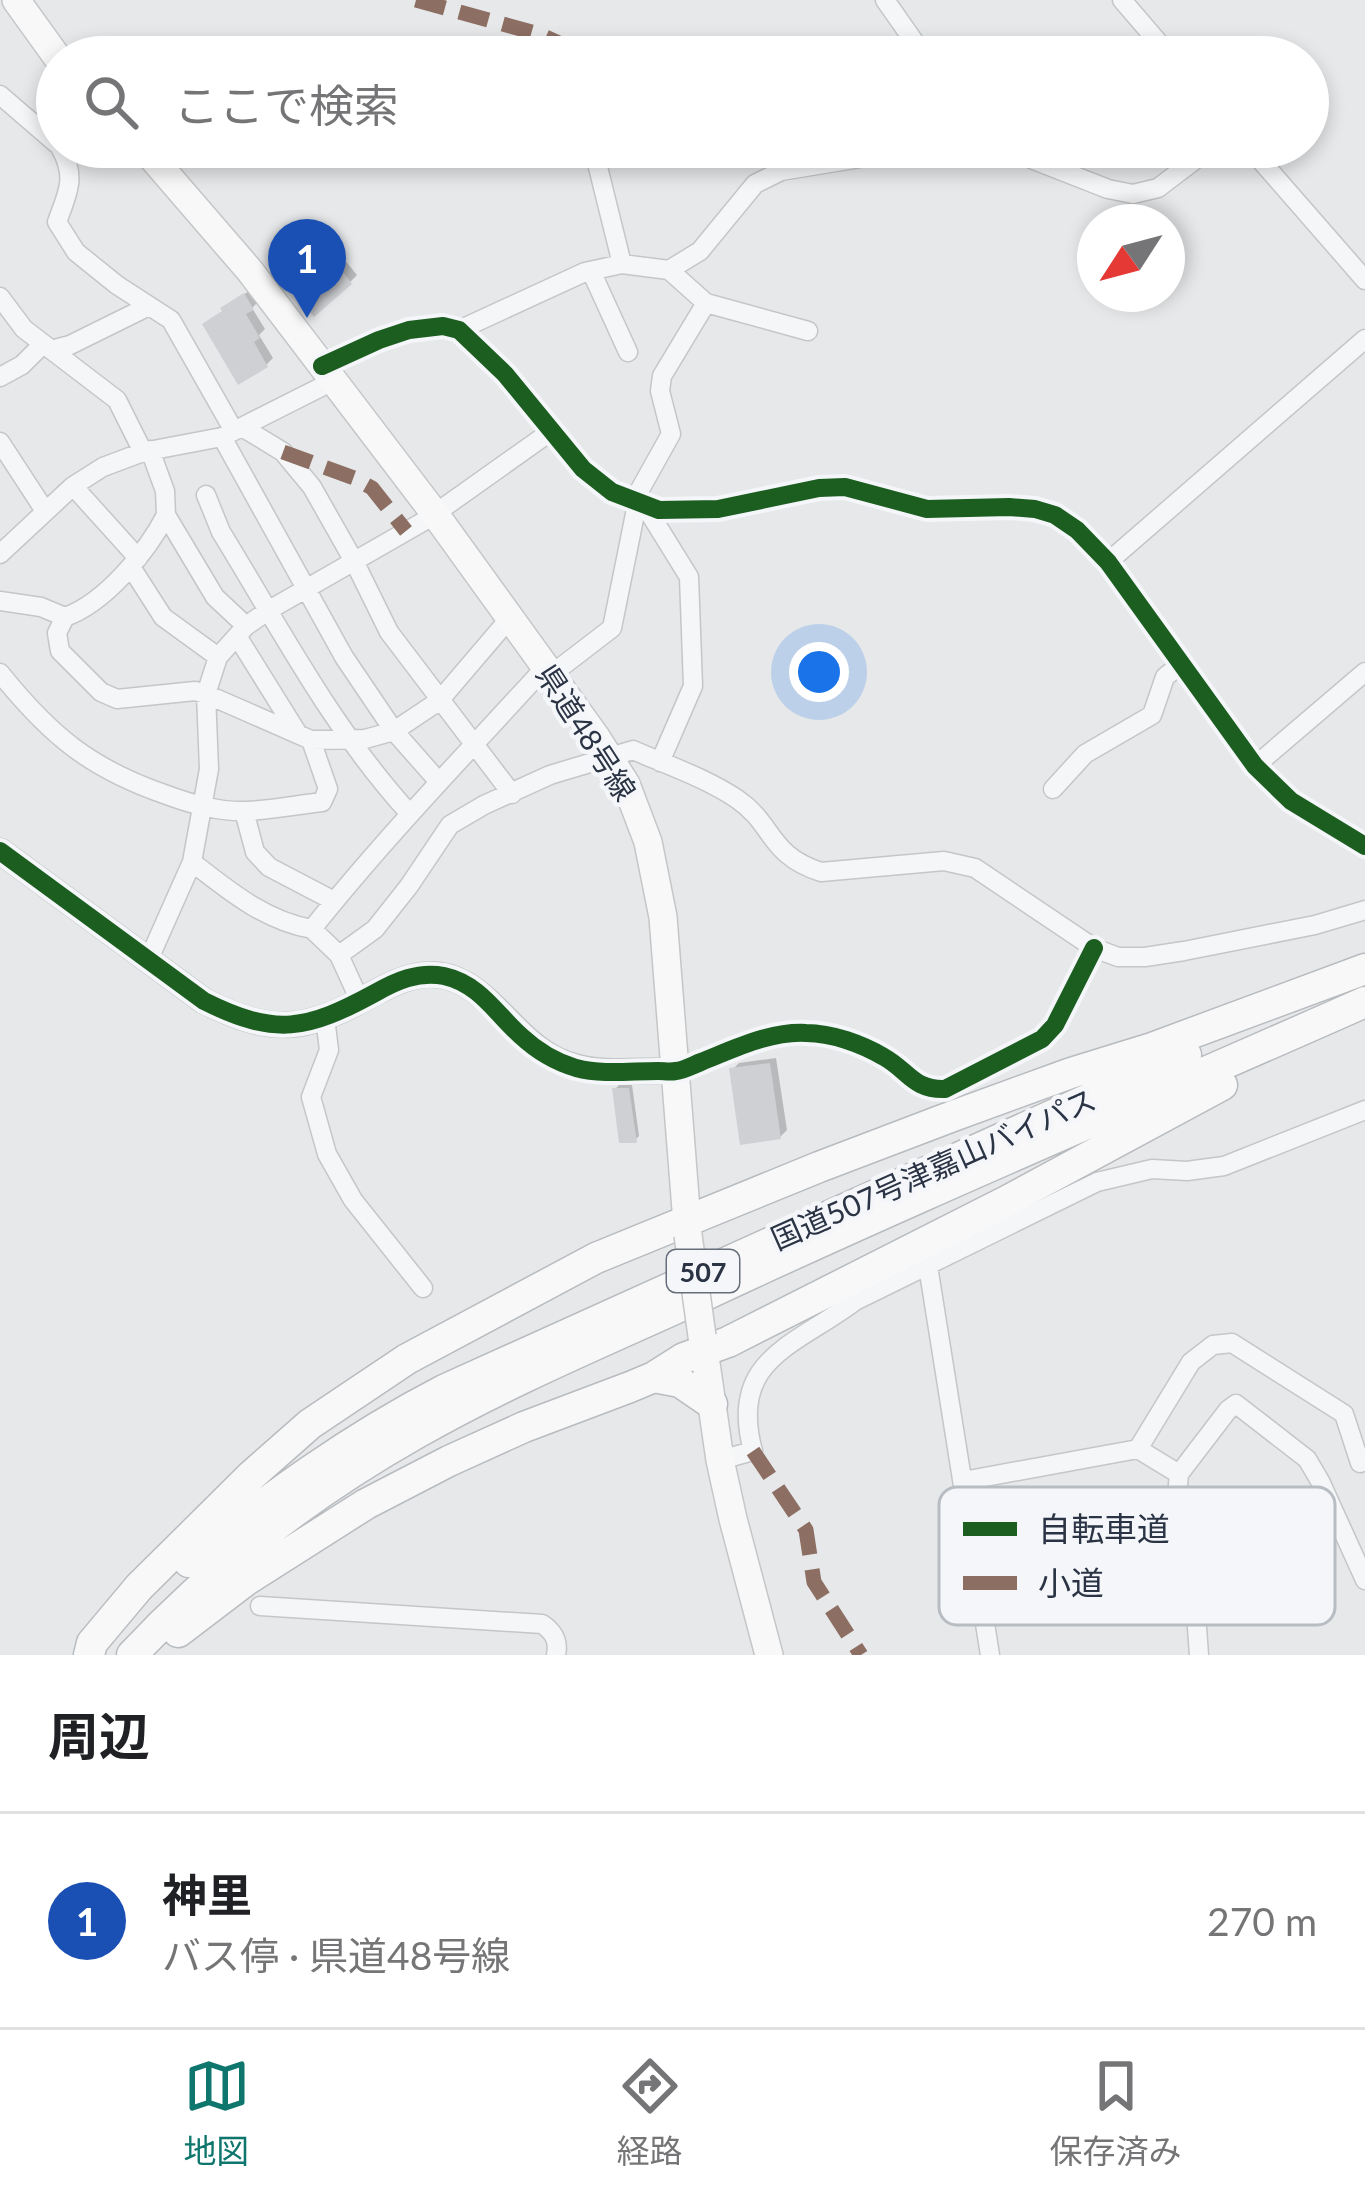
<!DOCTYPE html>
<html lang="ja">
<head>
<meta charset="utf-8">
<style>
  :root { --surface:#fff; --page:#f2f2f2; --text:#202124; --muted:#757577; --line:#e0e0e0; --accent:#0f766e }
  body { margin:0; font-family:Lato,"Noto Sans JP",sans-serif; background:var(--page); color:var(--text) }
  .compass { position:absolute; left:1077px; top:204px; width:108px; height:108px; border-radius:50%; background:var(--surface); box-shadow:0 6px 18px #0003; rotate:234deg }
  .you { position:absolute; left:819px; top:672px; width:42px; height:42px; margin:-30px; border:9px solid #fff; border-radius:50%; background:#1a73e8; box-shadow:0 0 0 18px #1a73e833 }
  .badge { display:grid; place-items:center; width:78px; height:78px; border-radius:50%; background:var(--accent); color:#fff; font-size:39px; font-weight:700 }
  .pin { position:absolute; translate:-50% -99px; filter:drop-shadow(0 3px 6px #0008) }
  .pin::after { content:''; position:absolute; top:63px; width:42px; height:36px; background:inherit; clip-path:polygon(0 0,100% 0,50% 100%) }
  .list { margin:0; padding:0; list-style:none }
  h2 { display:flex; justify-content:space-between; align-items:center; height:156px; margin:0; padding:0 48px; font-size:51px }
  h2 small { font-size:39px; font-weight:400; color:var(--muted) }
  .list li { display:grid; grid-template-columns:78px 1fr auto; gap:36px; align-items:center; box-sizing:border-box; height:216px; padding:0 48px; border-top:3px solid var(--line) }
  .list b { display:block; font-size:45px; white-space:nowrap }
  .list p { margin:0; font-size:39px; white-space:nowrap; color:var(--muted) }
  .list em { font-size:39px; font-style:normal; color:var(--muted) }
  .icon { flex:none; width:66px; height:66px; fill:none; stroke:currentColor; stroke-width:2; stroke-linecap:round; stroke-linejoin:round }
  .map { position:relative; flex:none; width:1365px; height:1655px; overflow:hidden }
  .search { position:absolute; background:var(--surface); box-shadow:0 6px 18px #0003; left:36px; right:36px; top:36px; height:132px; display:flex; align-items:center; gap:30px; box-sizing:border-box; padding:0 42px; border-radius:66px; color:var(--muted); font-size:45px }
  .sheet { height:372px; background:var(--surface) }
  nav { display:flex; justify-content:space-around; align-items:center; box-sizing:border-box; height:168px; border-top:3px solid var(--line); background:var(--surface); font-size:33px; color:var(--muted) }
  nav a { display:grid; justify-items:center; gap:6px }
  nav .on { color:var(--accent) }
  .map>svg:first-child { display:block }
  .shadow { fill:#0003 }
  .building { fill:#ced0d3 }
  .lines { fill:none; stroke-linecap:round; stroke-linejoin:round }
  .minor-casing { stroke:#c4c6c8; stroke-width:21 }
  .tertiary-casing { stroke:#c4c6c8; stroke-width:27 }
  .secondary-casing { stroke:#c4c6c8; stroke-width:30 }
  .trunk-casing { stroke:#b8bbbf; stroke-width:33 }
  .minor { stroke:#f5f6f7; stroke-width:18 }
  .tertiary { stroke:#f5f6f7; stroke-width:24 }
  .secondary { stroke:#f8f8f8; stroke-width:27 }
  .trunk { stroke:#f8f8f8; stroke-width:30 }
  .secondary-bridge-casing { stroke:#c4c6c8; stroke-width:30; stroke-linecap:butt }
  .secondary-bridge { stroke:#f8f8f8; stroke-width:27 }
  .quiet { stroke:#8d6e63; stroke-width:15; stroke-dasharray:30 15; stroke-linecap:butt }
  .cycleway-casing { stroke:#f4f6f9; stroke-width:26 }
  .cycleway { stroke:#1b5e20; stroke-width:18 }
  .labels { text-anchor:middle; dominant-baseline:central; stroke-width:9; stroke-linejoin:round; paint-order:stroke }
  .shield { fill:#f4f6f9; stroke:#676e7b; stroke-width:3 }
  .shield-label { font-size:27px; font-weight:bold; fill:#2b3445 }
  .street-label { font-size:30px; fill:#2b3445; stroke:#f4f6f9 }
  .key { fill:#f4f6f9; stroke:#b8bcc3; stroke-width:3 }
  .key-label { font-size:33px; fill:#2b3445 }
</style>
</head>
<body>
<div class="map">
<svg width="1365" height="1655" viewBox="0 0 1365 1655">
  <rect width="100%" height="100%" fill="#e6e8ea"/>
  <path class="shadow" d="M343,258L357,275L350,282L305,286Z
    M252,289L259,301L252,308L265,329L259,335L273,358L266,365L224,308Z
    M776,1058L787,1130L780,1137L732,1070L739,1063Z
    M619,1085H632L639,1136L635,1140L615,1089Z"/>
  <path class="building" d="M336,262L352,284L314,317L295,292Z
    M244,293L254,310L246,314L260,338L254,342L268,367L238,385L202,324L222,311L220,308Z
    M770,1063L781,1139L740,1145L729,1068Z
    M612,1088H629L637,1143H619Z"/>
  <g class="lines">
    <g class="minor-casing">
      <path id="minor" d="M885,0L925,57
        M1122,0L1171,57
        M0,95L57,144
        M60,147C77,177 68,192 57,222L76,252L117,285L171,320L234,431
        M593,147L622,264
        M1249,147L1365,280
        M669,270L706,303L808,331
        M591,271L628,352
        M0,297L24,329L117,400L143,452
        M459,330L585,272L622,264L669,270L700,251L755,184L781,171L872,156L1003,148L1108,189L1133,194L1158,188L1212,147
        M51,350L70,345L149,306
        M322,366L379,340L409,330L443,326L459,330L505,374L583,469L612,492L659,510L718,509L819,488L845,487L927,509L1009,507L1035,509L1055,515L1077,530L1108,562L1255,766L1291,801L1365,846
        M0,377L22,365L43,344
        M242,427L283,452L312,487L355,563L389,632L512,794
        M222,437L344,657L394,731L439,782
        M0,442L45,511
        M150,450L165,491L166,515L215,597L246,626
        M73,486L138,558
        M206,495L221,532C280,628 333,730 410,814
        M633,502L671,434L660,391L662,376L706,303
        M645,506L689,577L693,686L660,762
        M0,554L73,486L103,467L143,452L222,437L333,381
        M1108,562L1365,339
        M131,567L163,617L218,657
        M0,601L41,607L65,617C105,603 147,552 166,515
        M65,617L57,633L60,651L101,692L117,699L195,691L206,694L311,740L365,739L394,731L439,701L503,626L513,620
        M237,636L298,734
        M0,673C49,734 89,768 164,794C191,804 218,812 247,811C272,810 297,805 322,802L328,789L311,740
        M552,674L612,628L637,504
        M1255,766L1365,672
        M1053,789L1085,754L1152,715L1165,677L1181,664
        M244,811L255,852L269,867L334,901
        M192,862C228,890 265,921 312,929C383,840 462,758 539,674L547,668
        M312,929L339,955L360,1001
        M339,955L375,929L409,886L450,825L484,805L550,775L633,750C667,765 706,778 737,799C774,824 768,855 821,872L944,861L975,868L1094,948L1118,957H1145L1184,951L1315,925L1365,910
        M148,961L192,862L209,769L206,694L218,657L246,626L269,610L426,520L550,432
        M325,1018L329,1050L311,1097L327,1154L353,1200L423,1288
        M675,1071C751,1044 802,1013 882,1055C908,1069 912,1090 945,1089L1042,1039L1055,1025L1094,948
        M928,1266L990,1655
        M1138,1449L1179,1474
        M720,1460L753,1451C728,1359 795,1346 855,1301L1097,1182L1152,1169L1187,1171L1224,1166L1365,1110
        M963,1481L1138,1449L1191,1362L1213,1345L1232,1343L1344,1414L1360,1463L1365,1460
        M260,1606L542,1624C554,1632 559,1641 556,1655
        M1199,1655L1196,1614L1175,1516L1179,1474L1228,1410L1236,1404L1307,1459L1320,1481L1365,1580"/>
    </g>
    <g class="tertiary-casing">
      <path id="tertiary" d="M0,851L204,1001C272,1035 304,1032 369,996C391,984 413,972 439,975C487,981 512,1039 557,1060C595,1078 634,1069 675,1071"/>
    </g>
    <g class="secondary-casing">
      <path id="secondary" d="M16,0L57,57
        M143,147L250,271L435,514L596,737L626,784L648,842L663,917L688,1235
        M702,1336L720,1460L733,1519L769,1655"/>
    </g>
    <g class="trunk-casing">
      <path id="trunk" d="M654,1377L680,1382L712,1404
        M189,1562C270,1497 351,1438 444,1390L1186,1055
        M178,1632L245,1581L366,1504L449,1461L524,1427L630,1387L654,1377L684,1358L728,1342L1005,1202L1222,1085
        M89,1655L92,1643L139,1587L251,1476L310,1424L407,1359L596,1258L819,1167L953,1116L1071,1073L1152,1048L1365,969
        M132,1655C215,1566 311,1493 417,1433C508,1381 607,1340 703,1296C921,1194 1144,1100 1365,1002"/>
    </g>
    <use href="#minor" class="minor"/>
    <use href="#tertiary" class="tertiary"/>
    <use href="#secondary" class="secondary"/>
    <use href="#trunk" class="trunk"/>
    <g class="secondary-bridge-casing">
      <path id="secondary-bridge" d="M688,1235L702,1336"/>
    </g>
    <use href="#secondary-bridge" class="secondary-bridge"/>
    <path class="quiet" d="M416,0L539,34L559,43L570,57
      M283,452L354,478L372,488L406,531
      M753,1451L806,1530L814,1582L861,1655"/>
    <g class="cycleway-casing">
      <path id="cycleway" d="M322,366L379,340L409,330L443,326L459,330L505,374L583,469L612,492L659,510L718,509L819,488L845,487L927,509L1009,507L1035,509L1055,515L1077,530L1108,562L1255,766L1291,801L1365,846
        M0,851L204,1001C276,1037 307,1030 375,993C396,981 418,971 444,976C480,984 496,1014 521,1036C536,1050 556,1062 576,1068C603,1075 630,1071 658,1071C664,1071 670,1072 676,1071C684,1070 693,1065 701,1062C734,1049 770,1031 806,1033C832,1033 862,1044 884,1057C909,1071 913,1090 945,1089L1042,1039L1055,1025L1094,948"/>
    </g>
    <use href="#cycleway" class="cycleway"/>
  </g>
  <g class="labels">
    <rect class="shield" x="667" y="1250" width="72" height="42" rx="9"/>
    <g class="shield-label">
      <text x="703" y="1271">507</text>
    </g>
    <g class="street-label">
      <text transform="translate(587 732) rotate(57)">県道48号線</text>
      <text transform="translate(933 1168) rotate(-24)">国道507号津嘉山バイパス</text>
    </g>
  </g>
  <rect x="939" y="1487" width="396" height="138" rx="18" class="key"/>
  <rect x="963" y="1522" width="54" height="14" fill="#1b5e20"/>
  <rect x="963" y="1576" width="54" height="14" fill="#8d6e63"/>
  <g class="key-label">
    <text x="1038" y="1541">自転車道</text>
    <text x="1038" y="1595">小道</text>
  </g>
</svg>
<svg class="compass" viewBox="-18 -18 36 36"><path d="M0-13l5 13h-10z" fill="#e53935"/><path d="M0 13l5-13h-10z" fill="#757577"/></svg>
<div class="you"></div>
<div class="pin badge" style="left:307px;top:318px;background:#1a4fb4">1</div>
<div class="search"><svg class="icon" aria-label="search" viewBox="0 0 24 24"><circle cx="10" cy="10" r="6"/><path d="M15 15l6 6"/></svg>ここで検索</div>
</div>
<section class="sheet">
<h2>周辺<small></small></h2>
<ul class="list">
<li><span class="badge" style="background:#1a4fb4">1</span><div><b>神里</b><p>バス停 · 県道48号線</p></div><em>270 m</em></li>
</ul>
</section>
<nav>
<a class="on"><svg class="icon" aria-label="map" viewBox="0 0 24 24"><path d="M3 6l6-2 6 2 6-2v14l-6 2-6-2-6 2zM9 4v14M15 6v14"/></svg>地図</a>
<a><svg class="icon" aria-label="directions" viewBox="0 0 24 24"><path d="M12 3l9 9-9 9-9-9zM9 14v-3h6M13 9l2 2-2 2"/></svg>経路</a>
<a><svg class="icon" aria-label="saved" viewBox="0 0 24 24"><path d="M7 4h10v16l-5-4-5 4z"/></svg>保存済み</a>
</nav>
</body>
</html>
